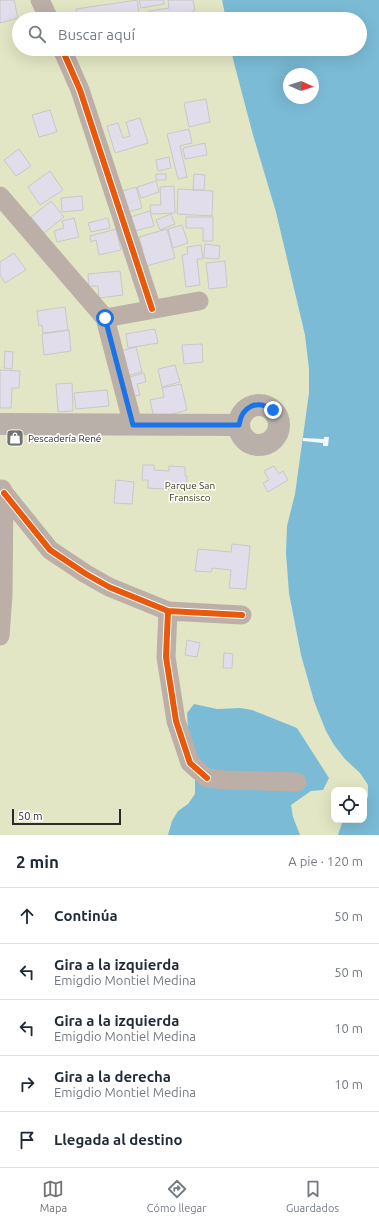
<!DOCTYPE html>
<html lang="es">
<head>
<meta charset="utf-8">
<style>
  :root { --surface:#fff; --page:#f2f2f3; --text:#1f2937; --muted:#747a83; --line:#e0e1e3; --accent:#727273 }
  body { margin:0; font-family:Ubuntu,sans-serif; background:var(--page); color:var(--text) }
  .controls { position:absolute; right:12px; bottom:12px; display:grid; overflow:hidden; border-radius:8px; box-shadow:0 4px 16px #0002 }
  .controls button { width:36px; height:36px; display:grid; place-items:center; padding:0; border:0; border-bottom:1px solid var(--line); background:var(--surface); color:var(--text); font:20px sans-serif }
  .compass { position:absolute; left:283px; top:68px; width:36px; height:36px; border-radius:50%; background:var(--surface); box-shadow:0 4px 16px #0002; rotate:93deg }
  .scale { position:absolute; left:12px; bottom:10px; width:109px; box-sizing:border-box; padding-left:4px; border:2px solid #2b2b2c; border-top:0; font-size:11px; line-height:14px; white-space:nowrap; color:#2b2b2c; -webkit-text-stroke:3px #fff; paint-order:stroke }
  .stop { position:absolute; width:12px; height:12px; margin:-9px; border:3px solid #1a73e8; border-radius:50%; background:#fff }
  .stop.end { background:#1a73e8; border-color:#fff; box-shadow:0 1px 4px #0008 }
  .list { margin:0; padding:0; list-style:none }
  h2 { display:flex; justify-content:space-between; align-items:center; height:52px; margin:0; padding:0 16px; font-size:17px }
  h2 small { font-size:13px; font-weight:400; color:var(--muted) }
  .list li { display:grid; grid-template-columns:26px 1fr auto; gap:12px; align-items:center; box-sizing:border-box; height:56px; padding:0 16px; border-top:1px solid var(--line) }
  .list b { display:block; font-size:15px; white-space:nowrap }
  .list p { margin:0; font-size:13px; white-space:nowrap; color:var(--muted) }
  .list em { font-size:13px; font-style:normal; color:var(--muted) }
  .icon { flex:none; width:22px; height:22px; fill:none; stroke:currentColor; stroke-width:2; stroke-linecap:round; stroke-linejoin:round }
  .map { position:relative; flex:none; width:379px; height:835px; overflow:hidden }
  .search { position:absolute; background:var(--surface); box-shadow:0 4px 16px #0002; left:12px; right:12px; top:12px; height:44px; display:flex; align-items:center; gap:10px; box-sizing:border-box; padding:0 14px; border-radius:22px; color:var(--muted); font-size:15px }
  .sheet { height:332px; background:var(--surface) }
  nav { display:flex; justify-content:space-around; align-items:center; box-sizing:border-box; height:56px; border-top:1px solid var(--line); background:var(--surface); font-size:11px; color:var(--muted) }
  nav a { display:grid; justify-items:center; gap:2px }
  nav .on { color:var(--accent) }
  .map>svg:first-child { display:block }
  .green { fill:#e2e6c4; fill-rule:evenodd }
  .water { fill:#7bbbd6; fill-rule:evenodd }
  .pier { fill:#f6f6f6 }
  .building { fill:#e1ddeb; stroke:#c8c8c8 }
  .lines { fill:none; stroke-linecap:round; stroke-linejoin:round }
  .minor { stroke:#bbafa7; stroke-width:19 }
  .major { stroke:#bab0aa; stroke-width:22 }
  .cycleway-casing { stroke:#fff; stroke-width:8 }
  .cycleway { stroke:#e8590c; stroke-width:6 }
  .route { stroke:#1a73e8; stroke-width:5 }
  .labels { text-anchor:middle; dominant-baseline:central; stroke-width:3; stroke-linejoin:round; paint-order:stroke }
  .poi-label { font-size:10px; fill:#2b2b2c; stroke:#fff; text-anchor:start }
  .park-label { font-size:10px; fill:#373a17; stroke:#fff }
</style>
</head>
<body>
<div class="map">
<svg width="379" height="835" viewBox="0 0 379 835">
  <rect width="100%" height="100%" fill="#f6f6f6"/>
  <path class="green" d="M0,0H354L357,19H19V49H360L379,192V835H0ZM289,74H313V98H289ZM334,790H364V820H334Z"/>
  <path class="water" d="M222,0H379V835H338L343,820H364V801L368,797V785L360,773L345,759L334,745L326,731L314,701L301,655L289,593L286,553L287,526L295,494L309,393V369L305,335L276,212L253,135L234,63L231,49H360V19H226ZM289,74H313V98H289Z
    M194,704L217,709L240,708L252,710L297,728L329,778L323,790L311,791L291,805L293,817L300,835H168L172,821L178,811L188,804L195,794V770L189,747L187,713Z"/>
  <path class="pier" d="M324,437H329L328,446H323V443L303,441V438L324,439Z"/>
  <path class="building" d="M0,0H14L18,18L0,23Z
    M137,0L140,19H78L76,9Z
    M139,0H164V4L141,8Z
    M168,0H193L195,11H192V16L171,19H150L149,11L169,8Z
    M206,99L210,122L189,127L184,103Z
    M50,110L57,132L39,137L32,115Z
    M140,118L148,143L115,153L107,126L118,123L123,138L130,136L126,122Z
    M189,129L192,143L180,146L187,177L178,179L167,134Z
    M205,143L207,155L185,159L183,148Z
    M19,149L31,166L16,176L4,160Z
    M169,157L171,168L158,171L156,160Z
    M50,171L63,190L40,205L28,187Z
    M156,174H166V180H156Z
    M194,174L205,175L204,190H193Z
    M156,181L159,192L141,198L137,187Z
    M174,186L175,213L151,214L150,205H161L160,187Z
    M136,187L142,208L128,212L122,191Z
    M178,189L213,191L212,216L177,214Z
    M82,196L83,210L62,212L61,198Z
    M51,201L64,217L44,233L31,217Z
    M150,211L154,226L131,232L127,218Z
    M171,214L175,224L160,230L156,220Z
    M186,217H213V241H203V228H186Z
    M74,218L79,237L57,242L54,231L64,228L62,221Z
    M108,218L110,228L91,232L88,223Z
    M182,225L188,243L173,248L168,229Z
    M116,229L121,250L99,255L96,240L91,242L90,236Z
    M167,229L175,258L143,267L139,253L143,251L139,237Z
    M205,244L220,246L219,259L204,258Z
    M201,245L203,259H197L200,285L186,287L182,255L188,254L187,247Z
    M14,253L26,270L5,283L0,275V262Z
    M225,261L227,287L209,289L206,263Z
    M120,271L123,295L99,298L98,286H89L88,274Z
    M65,307L68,330L43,333L42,325L39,326L37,311Z
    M155,329L158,343L128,348L126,334Z
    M69,330L71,351L44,355L42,334Z
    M202,344L203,362L184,364L182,345Z
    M136,347L142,372L126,376L121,351Z
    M5,351L13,352L12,369L4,368Z
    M175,365L180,382L162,387L158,369Z
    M0,370L20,371L19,388H12L11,408H0Z
    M144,373L146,382L137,384L140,395L131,397L126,378Z
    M72,383L73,411L58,412L56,384Z
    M181,384L187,410L154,419L150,400L164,397L162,388Z
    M107,390L109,406L76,409L74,393Z
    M143,465H154V470L169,471V466L185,467V476H187L186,488H181V490L148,488V480H142Z
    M274,466L279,474L283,471L288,480L268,492L263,483L269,480L264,471Z
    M116,480L134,482L132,504L114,503Z
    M232,544L250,546L246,589L229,588L231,570L212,568L211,572L195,571L198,549L231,552Z
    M187,640L200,643L197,657L185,655Z
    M224,653L233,654L232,668H223Z"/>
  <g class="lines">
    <path class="minor" d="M40,0L49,19
      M62,49L80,90L152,309
      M0,196L105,318L133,425
      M105,318L199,301
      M4,493L50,550L86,574L109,587L168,611L242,615
      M168,611L166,657L176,721L190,763L207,778L225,780L297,782
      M0,636L3,595L4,493L2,489"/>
    <path class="major" d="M239 425a20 20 0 1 1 40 0a20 20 0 1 1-40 0Z
      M0,424L239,425"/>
    <g class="cycleway-casing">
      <path id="cycleway" d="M62,49L80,90L152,309
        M4,493L50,550L86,574L109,587L168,611L242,615
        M168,611L166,657L176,721L190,763L207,778"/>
    </g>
    <use href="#cycleway" class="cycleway"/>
  </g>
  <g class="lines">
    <path class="route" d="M105,318L133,425H239C242,406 257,399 273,410"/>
  </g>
  <defs>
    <g id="shop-square" transform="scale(0.9)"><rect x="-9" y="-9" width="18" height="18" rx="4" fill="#727273" stroke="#fff"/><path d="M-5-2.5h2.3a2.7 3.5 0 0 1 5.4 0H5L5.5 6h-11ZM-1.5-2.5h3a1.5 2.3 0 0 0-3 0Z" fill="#fff"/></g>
  </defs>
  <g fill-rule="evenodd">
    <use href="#shop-square" x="15" y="438"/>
  </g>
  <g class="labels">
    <g class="poi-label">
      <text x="28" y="438">Pescadería René</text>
    </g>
    <g class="park-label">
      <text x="190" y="485">Parque San<tspan x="190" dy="12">Fransisco</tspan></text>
    </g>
  </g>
</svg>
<div class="controls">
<button><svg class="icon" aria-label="locate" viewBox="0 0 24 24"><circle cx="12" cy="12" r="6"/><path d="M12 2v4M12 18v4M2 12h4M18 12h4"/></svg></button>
</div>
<svg class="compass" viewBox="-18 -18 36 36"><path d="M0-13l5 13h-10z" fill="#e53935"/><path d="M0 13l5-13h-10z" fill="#747a83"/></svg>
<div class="scale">50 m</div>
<div class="stop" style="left:105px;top:318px"></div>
<div class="stop end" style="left:273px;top:410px"></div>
<div class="search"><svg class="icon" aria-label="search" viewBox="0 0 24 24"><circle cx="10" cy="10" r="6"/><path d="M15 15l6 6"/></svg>Buscar aquí</div>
</div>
<section class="sheet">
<h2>2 min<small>A pie · 120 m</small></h2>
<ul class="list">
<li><svg class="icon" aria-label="ahead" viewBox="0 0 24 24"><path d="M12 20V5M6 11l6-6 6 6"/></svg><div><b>Continúa</b></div><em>50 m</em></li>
<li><svg class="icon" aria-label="left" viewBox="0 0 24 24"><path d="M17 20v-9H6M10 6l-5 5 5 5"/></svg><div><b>Gira a la izquierda</b><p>Emigdio Montiel Medina</p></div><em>50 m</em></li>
<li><svg class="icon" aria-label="left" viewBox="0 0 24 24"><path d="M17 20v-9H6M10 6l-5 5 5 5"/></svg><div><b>Gira a la izquierda</b><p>Emigdio Montiel Medina</p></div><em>10 m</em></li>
<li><svg class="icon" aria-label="right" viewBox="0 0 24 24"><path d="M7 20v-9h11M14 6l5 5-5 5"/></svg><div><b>Gira a la derecha</b><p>Emigdio Montiel Medina</p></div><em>10 m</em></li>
<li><svg class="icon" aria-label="arrive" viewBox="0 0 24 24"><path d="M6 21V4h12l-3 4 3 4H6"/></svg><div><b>Llegada al destino</b></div></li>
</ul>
</section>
<nav>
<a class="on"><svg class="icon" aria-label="map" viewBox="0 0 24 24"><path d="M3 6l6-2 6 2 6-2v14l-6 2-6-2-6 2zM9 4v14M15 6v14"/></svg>Mapa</a>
<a><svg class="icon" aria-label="directions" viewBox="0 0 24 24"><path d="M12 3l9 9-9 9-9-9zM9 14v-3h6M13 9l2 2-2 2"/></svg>Cómo llegar</a>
<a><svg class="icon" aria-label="saved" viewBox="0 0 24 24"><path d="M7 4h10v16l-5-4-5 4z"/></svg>Guardados</a>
</nav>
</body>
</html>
